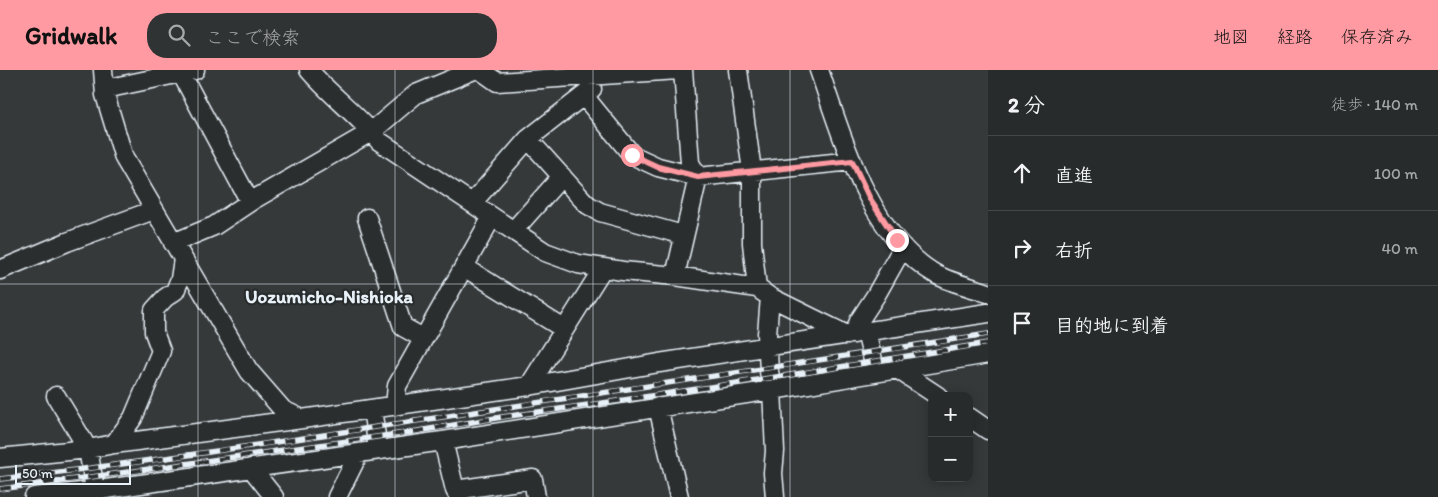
<!DOCTYPE html>
<html lang="ja">
<head>
<meta charset="utf-8">
<style>
  :root { --surface:#282b2c; --page:#303334; --text:#f1f3f6; --muted:#a5a7a9; --line:#444748; --accent:#ff9aa2 }
  body { margin:0; font-family:Itim,"Klee One",sans-serif; background:var(--page); color:var(--text) }
  .controls { position:absolute; right:15px; bottom:15px; display:grid; overflow:hidden; border-radius:10px; box-shadow:0 2px 12px #0003 }
  .controls button { width:45px; height:45px; display:grid; place-items:center; padding:0; border:0; border-bottom:1px solid var(--line); background:var(--surface); color:var(--text); font:25px sans-serif }
  .scale { position:absolute; left:15px; bottom:12px; width:116px; box-sizing:border-box; padding-left:5px; border:2px solid #e8f1f8; border-top:0; font-size:14px; line-height:18px; white-space:nowrap; color:#e8f1f8; -webkit-text-stroke:4px #2a2d2e; paint-order:stroke }
  .stop { position:absolute; width:15px; height:15px; margin:-11px; border:4px solid #ff9aa2; border-radius:50%; background:#fff }
  .stop.end { background:#ff9aa2; border-color:#fff; box-shadow:0 1px 5px #0008 }
  .list { margin:0; padding:0; list-style:none }
  h2 { display:flex; justify-content:space-between; align-items:center; height:65px; margin:0; padding:0 20px; font-size:21px }
  h2 small { font-size:16px; font-weight:400; color:var(--muted) }
  .list li { display:grid; grid-template-columns:32px 1fr auto; gap:15px; align-items:center; box-sizing:border-box; height:75px; padding:0 20px; border-top:1px solid var(--line) }
  .list b { display:block; font-size:19px; white-space:nowrap }
  .list em { font-size:16px; font-style:normal; color:var(--muted) }
  .icon { flex:none; width:28px; height:28px; fill:none; stroke:currentColor; stroke-width:2; stroke-linecap:round; stroke-linejoin:round }
  .map { position:relative; flex:none; width:988px; height:427px; overflow:hidden }
  header { display:flex; align-items:center; gap:30px; box-sizing:border-box; height:70px; padding:0 25px; background:var(--accent); color:#111 }
  header strong { font-size:24px }
  nav { display:flex; gap:28px; margin-inline-start:auto; font-size:18px }
  .search { width:350px; height:45px; background:var(--page); display:flex; align-items:center; gap:12px; box-sizing:border-box; padding:0 18px; border-radius:20px; color:var(--muted); font-size:19px }
  main { display:flex }
  aside { flex:1; background:var(--surface) }
  .map>svg:first-child { display:block }
  .lines { fill:none; stroke-linecap:round; stroke-linejoin:round }
  .street-casing { stroke:#e8f1f8; stroke-width:21 }
  .street { stroke:#2a2d2e; stroke-width:18 }
  .rail-casing { stroke:#e8f1f8; stroke-width:5.5 }
  .rail { stroke:#2a2d2e; stroke-width:4; stroke-dasharray:11; stroke-linecap:butt }
  .route { stroke:#ff9aa2; stroke-width:6 }
  .grid { fill:none; stroke:#e8f1f8; stroke-width:1; stroke-opacity:0.55 }
  .labels { text-anchor:middle; dominant-baseline:central; stroke-width:4.5; stroke-linejoin:round; paint-order:stroke }
  .quarter-label { font-size:19px; font-weight:bold; fill:#e8f1f8; stroke:#2a2d2e }
</style>
</head>
<body>
<header>
<strong>Gridwalk</strong>
<div class="search"><svg class="icon" aria-label="search" viewBox="0 0 24 24"><circle cx="10" cy="10" r="6"/><path d="M15 15l6 6"/></svg>ここで検索</div>
<nav><a>地図</a><a>経路</a><a>保存済み</a></nav>
</header>
<main>
<div class="map">
<svg width="988" height="427" viewBox="0 0 988 427">
  <rect width="100%" height="100%" fill="#35393a"/>
  <filter id="ink" filterUnits="userSpaceOnUse"><feTurbulence type="fractalNoise" baseFrequency=".02" numOctaves="2"/><feDisplacementMap in="SourceGraphic" scale="10" xChannelSelector="R" yChannelSelector="G"/><feConvolveMatrix kernelMatrix="1 2 1 2 8 2 1 2 1" color-interpolation-filters="sRGB"/></filter>
  <g filter="url(#ink)">
    <g class="lines">
      <g class="street-casing">
        <path id="street" d="M103,0L105,25L124,88L249,301L283,340L302,349
          M309,0C330,25 358,45 379,71L545,182L578,194L623,201L675,206L757,218L770,227L847,265
          M480,0L497,12L678,0
          M738,0L752,101V173L757,218
          M819,0C843,69 870,167 937,205C950,212 974,218 988,223
          M181,3L250,132
          M105,19L195,0
          M584,26L632,85L658,97L698,107L852,91
          M528,69L582,129L588,135L600,142L683,165
          M473,132L528,69L592,19
          M367,148L403,257L423,268
          M514,160L562,106
          M173,173L214,156L253,130L371,62L416,24L474,0
          M464,197L564,259
          M0,200L67,172L154,140
          M675,206L698,107L690,93L683,0
          M770,227L767,264L769,301L772,320L775,381L773,403L775,427
          M866,262L876,302
          M854,264L859,251L876,225L903,177
          M897,299L938,326
          M529,316L603,198
          M395,336L397,316L492,147
          M658,337L679,427
          M372,339L378,379
          M969,347L988,360
          M443,371L455,420L459,427
          M114,374L302,349L529,316L659,293L988,243
          M0,388L88,379L56,326
          M251,398L274,427
          M455,420L533,409L536,427
          M34,427L92,421L443,371L772,320L988,284
          M96,427L92,421L94,414L88,379L114,374L133,348L161,281L154,262V240L165,228L175,221L180,209L183,189
          M337,427L359,383"/>
      </g>
      <use href="#street" class="street"/>
      <g class="rail-casing">
        <path id="rail" d="M0,409C155,392 308,367 462,344C637,317 813,292 988,264
          M0,419L121,403L412,362L502,347L624,330L803,303L988,273"/>
      </g>
      <use href="#rail" class="rail"/>
    </g>
  </g>
  <g class="lines" filter="url(#ink)">
    <path class="route" d="M632,85L658,97L698,107L852,91L870,129L897,170"/>
  </g>
  <path class="grid" d="M198,0V427M395,0V427M593,0V427M790,0V427M0,214H988"/>
  <g class="labels">
    <g class="quarter-label">
      <text x="329" y="226">Uozumicho-Nishioka</text>
    </g>
  </g>
</svg>
<div class="controls">
<button>+</button>
<button>−</button>
</div>
<div class="scale">50 m</div>
<div class="stop" style="left:632px;top:85px"></div>
<div class="stop end" style="left:897px;top:170px"></div>
</div>
<aside>
<h2>2 分<small>徒歩 · 140 m</small></h2>
<ul class="list">
<li><svg class="icon" aria-label="ahead" viewBox="0 0 24 24"><path d="M12 20V5M6 11l6-6 6 6"/></svg><div><b>直進</b></div><em>100 m</em></li>
<li><svg class="icon" aria-label="right" viewBox="0 0 24 24"><path d="M7 20v-9h11M14 6l5 5-5 5"/></svg><div><b>右折</b></div><em>40 m</em></li>
<li><svg class="icon" aria-label="arrive" viewBox="0 0 24 24"><path d="M6 21V4h12l-3 4 3 4H6"/></svg><div><b>目的地に到着</b></div></li>
</ul>
</aside>
</main>
</body>
</html>
